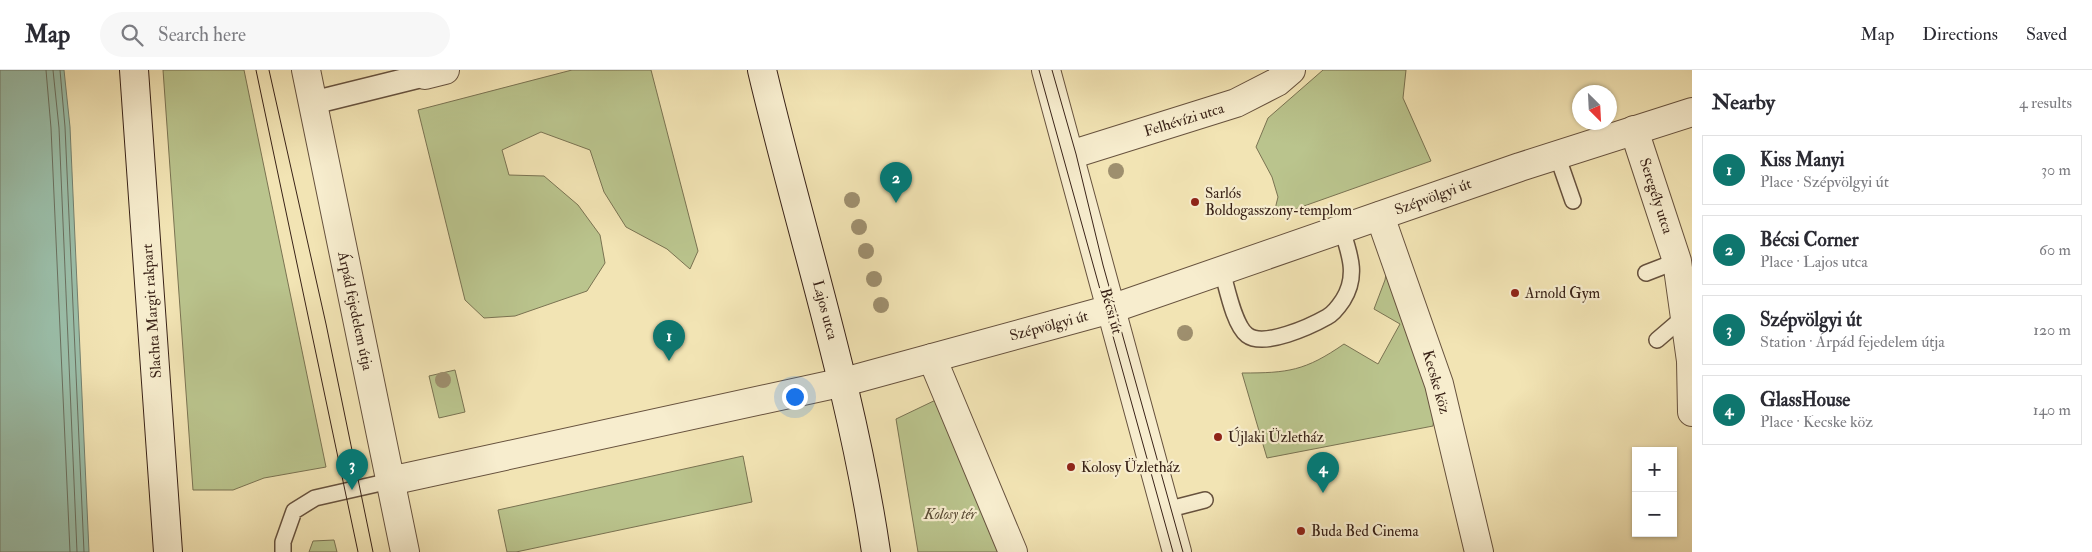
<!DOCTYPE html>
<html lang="en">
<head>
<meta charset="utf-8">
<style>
  :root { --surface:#fff; --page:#f7f7f7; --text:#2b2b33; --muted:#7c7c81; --line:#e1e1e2; --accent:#0f766e }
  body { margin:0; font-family:"IM FELL Double Pica",serif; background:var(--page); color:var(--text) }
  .controls { position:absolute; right:15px; bottom:15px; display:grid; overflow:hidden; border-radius:0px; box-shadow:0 1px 4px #0004 }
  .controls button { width:45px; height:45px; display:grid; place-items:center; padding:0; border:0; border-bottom:1px solid var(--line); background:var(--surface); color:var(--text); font:25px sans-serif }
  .compass { position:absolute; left:1572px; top:15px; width:45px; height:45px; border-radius:50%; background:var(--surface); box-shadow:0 1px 4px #0004; rotate:156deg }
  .you { position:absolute; left:794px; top:326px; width:18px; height:18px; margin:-12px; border:4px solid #fff; border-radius:50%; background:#1a73e8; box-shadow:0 0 0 8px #1a73e833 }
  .badge { display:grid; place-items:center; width:32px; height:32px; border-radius:50%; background:var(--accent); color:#fff; font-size:16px; font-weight:700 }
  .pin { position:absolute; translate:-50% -41px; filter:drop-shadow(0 1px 2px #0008) }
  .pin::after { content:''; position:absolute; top:26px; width:18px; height:15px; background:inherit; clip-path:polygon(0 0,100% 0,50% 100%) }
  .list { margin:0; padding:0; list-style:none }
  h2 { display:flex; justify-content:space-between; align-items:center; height:65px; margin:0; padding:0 20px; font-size:21px }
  h2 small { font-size:16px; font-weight:400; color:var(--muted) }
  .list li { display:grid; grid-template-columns:32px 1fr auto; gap:15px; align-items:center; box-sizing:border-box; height:70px; margin:0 10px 10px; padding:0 10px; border:1px solid var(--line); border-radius:0px }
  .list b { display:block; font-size:19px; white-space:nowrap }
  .list p { margin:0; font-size:16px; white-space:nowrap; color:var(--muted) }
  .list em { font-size:16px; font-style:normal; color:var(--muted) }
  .icon { flex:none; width:28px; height:28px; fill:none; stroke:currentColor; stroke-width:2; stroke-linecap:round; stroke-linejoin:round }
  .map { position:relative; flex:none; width:1692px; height:482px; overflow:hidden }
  header { display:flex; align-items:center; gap:30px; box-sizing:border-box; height:70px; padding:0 25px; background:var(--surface); border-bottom:1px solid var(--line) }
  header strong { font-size:24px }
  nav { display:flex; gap:28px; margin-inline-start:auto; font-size:18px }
  .search { width:350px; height:45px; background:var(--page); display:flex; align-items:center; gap:12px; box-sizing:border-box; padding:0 18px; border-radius:28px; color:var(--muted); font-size:19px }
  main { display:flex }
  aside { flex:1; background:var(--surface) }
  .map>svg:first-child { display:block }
  .green { fill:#bac48d; stroke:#7a7352 }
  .water { fill:#9bbfaa; stroke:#74806f }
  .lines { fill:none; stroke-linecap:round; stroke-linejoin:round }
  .shore { stroke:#6a7060; stroke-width:1 }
  .service-casing { stroke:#67523e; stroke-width:18 }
  .pedestrian-casing { stroke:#67523e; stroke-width:25 }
  .minor-casing { stroke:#67523e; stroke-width:30 }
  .tertiary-casing { stroke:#67523e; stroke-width:30 }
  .secondary-casing { stroke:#392217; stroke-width:30 }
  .service { stroke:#f7edce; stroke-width:15 }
  .pedestrian { stroke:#f7edce; stroke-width:22 }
  .minor { stroke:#f7edce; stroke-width:28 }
  .tertiary { stroke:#f7edce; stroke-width:28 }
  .secondary { stroke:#f7edce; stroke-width:28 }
  .tram { stroke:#392217; stroke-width:1 }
  .tree { fill:#9e8f6e }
  .poi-dot { fill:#8f2418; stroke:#f7edce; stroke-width:2 }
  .labels { text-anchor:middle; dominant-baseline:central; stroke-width:4.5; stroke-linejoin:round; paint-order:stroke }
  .street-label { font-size:15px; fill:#392217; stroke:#f7edce }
  .poi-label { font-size:15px; fill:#392217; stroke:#f7edce; text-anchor:start }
  .park-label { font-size:15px; font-style:italic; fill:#594a34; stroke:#f7edce }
</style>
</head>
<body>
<header>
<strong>Map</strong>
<div class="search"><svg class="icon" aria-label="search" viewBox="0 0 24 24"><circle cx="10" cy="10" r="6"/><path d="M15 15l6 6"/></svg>Search here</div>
<nav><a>Map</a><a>Directions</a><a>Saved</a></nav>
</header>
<main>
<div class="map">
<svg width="1692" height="482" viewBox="0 0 1692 482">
  <rect width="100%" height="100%" fill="#f2e4b4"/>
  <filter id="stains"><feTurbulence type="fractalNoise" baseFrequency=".004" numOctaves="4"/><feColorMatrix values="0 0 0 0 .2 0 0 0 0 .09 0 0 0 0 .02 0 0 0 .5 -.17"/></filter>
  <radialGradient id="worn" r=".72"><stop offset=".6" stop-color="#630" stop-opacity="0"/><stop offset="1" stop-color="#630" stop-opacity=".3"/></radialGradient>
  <path class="green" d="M163,0H244L326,397L264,408L233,420H193Z
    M572,0H651L698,181L690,199L667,179L626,157L604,122L590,80L541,62L502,80L509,105L544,106L578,135L600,165L605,193L587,221L515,246L484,248L465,230L418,40Z
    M1323,0H1406L1403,28L1431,91L1273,147L1278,127L1272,107L1256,77L1268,48Z
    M1388,191L1436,328L1433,356L1267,388L1242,303C1288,303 1305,301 1344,274L1378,294L1400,254L1374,239L1385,210Z
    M455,300L465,342L439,348L429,306Z
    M942,327L1007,482H918L896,349Z
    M743,386L752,432L516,482H507L498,440Z
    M334,470L337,482H309L313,471Z"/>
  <path class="water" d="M0,0H64L70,57L89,482H0Z"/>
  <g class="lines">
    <path class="shore" d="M46,0L51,58L70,482
      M53,0L59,58L77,482
      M60,0L65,57L84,482"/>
    <g class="service-casing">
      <path id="service" d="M1557,85L1573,131
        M1222,201C1227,218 1234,255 1247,265C1264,278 1311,256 1327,247C1333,244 1339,236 1343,230C1358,206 1350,185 1342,160
        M1646,203L1677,191
        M1657,270L1685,246
        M1166,440L1205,430
        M283,482V472L294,441L315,428L390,411"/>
    </g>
    <g class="pedestrian-casing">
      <path id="pedestrian" d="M312,33L425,5"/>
    </g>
    <g class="minor-casing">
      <path id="minor" d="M425,5L445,0
        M1634,60L1677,191L1691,291L1692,342
        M1070,85L1236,33L1277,12L1291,0
        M1380,146L1439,314L1479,482
        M932,288L1013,482"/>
    </g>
    <g class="tertiary-casing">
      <path id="tertiary" d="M306,0L405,482
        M1046,0L1177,482
        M390,411L844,312L1111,239L1520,97L1692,42"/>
    </g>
    <g class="secondary-casing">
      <path id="secondary" d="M134,0L168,482
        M762,0C800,161 852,318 876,482"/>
    </g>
    <use href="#service" class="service"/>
    <use href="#pedestrian" class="pedestrian"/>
    <use href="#minor" class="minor"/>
    <use href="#tertiary" class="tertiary"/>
    <use href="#secondary" class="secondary"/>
    <path class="tram" d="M256,0L358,482
      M269,0L326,254L373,482
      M1039,0L1173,482
      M1052,0L1076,84L1103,195L1183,482"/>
  </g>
  <g class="tree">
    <circle cx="1116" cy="101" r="8"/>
    <circle cx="852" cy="130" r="8"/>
    <circle cx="859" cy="157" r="8"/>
    <circle cx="866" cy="181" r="8"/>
    <circle cx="874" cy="209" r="8"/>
    <circle cx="881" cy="235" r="8"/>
    <circle cx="1185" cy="263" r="8"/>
    <circle cx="443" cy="310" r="8"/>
  </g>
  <g class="poi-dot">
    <circle cx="1195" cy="132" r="5"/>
    <circle cx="1515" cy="223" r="5"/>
    <circle cx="1218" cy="367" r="5"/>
    <circle cx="1071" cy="397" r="5"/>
    <circle cx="1301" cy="461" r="5"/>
  </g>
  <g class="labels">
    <g class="street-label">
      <text transform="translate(1184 50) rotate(-17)">Felhévízi utca</text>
      <text transform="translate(1656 126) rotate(72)">Seregély utca</text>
      <text transform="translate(1433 127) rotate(-20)">Szépvölgyi út</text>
      <text transform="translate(825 240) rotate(75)">Lajos utca</text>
      <text transform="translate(152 241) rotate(-94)">Slachta Margit rakpart</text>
      <text transform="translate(355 241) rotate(78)">Árpád fejedelem útja</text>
      <text transform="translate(1111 241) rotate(74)">Bécsi út</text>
      <text transform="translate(1049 256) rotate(-15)">Szépvölgyi út</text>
      <text transform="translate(1436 312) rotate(74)">Kecske köz</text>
    </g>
    <g class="poi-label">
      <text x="1205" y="123">Sarlós<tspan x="1205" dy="17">Boldogasszony-templom</tspan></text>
      <text x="1525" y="223">Arnold Gym</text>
      <text x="1228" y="367">Újlaki Üzletház</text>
      <text x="1081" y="397">Kolosy Üzletház</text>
      <text x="1311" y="461">Buda Bed Cinema</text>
    </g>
    <g class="park-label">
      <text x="950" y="444">Kolosy tér</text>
    </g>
  </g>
  <rect width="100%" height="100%" filter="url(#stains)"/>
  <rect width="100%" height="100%" fill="url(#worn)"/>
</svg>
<div class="controls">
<button>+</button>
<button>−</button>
</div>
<svg class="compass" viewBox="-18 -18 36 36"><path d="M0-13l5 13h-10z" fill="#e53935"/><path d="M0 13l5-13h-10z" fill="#7c7c81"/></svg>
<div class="you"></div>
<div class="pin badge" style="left:669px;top:291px">1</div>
<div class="pin badge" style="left:896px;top:133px">2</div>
<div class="pin badge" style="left:352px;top:420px">3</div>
<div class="pin badge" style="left:1323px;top:423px">4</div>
</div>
<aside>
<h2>Nearby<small>4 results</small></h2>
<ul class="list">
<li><span class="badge">1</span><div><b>Kiss Manyi</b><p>Place · Szépvölgyi út</p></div><em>30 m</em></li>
<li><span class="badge">2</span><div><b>Bécsi Corner</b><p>Place · Lajos utca</p></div><em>60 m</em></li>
<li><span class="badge">3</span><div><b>Szépvölgyi út</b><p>Station · Árpád fejedelem útja</p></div><em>120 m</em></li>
<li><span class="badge">4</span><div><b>GlassHouse</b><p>Place · Kecske köz</p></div><em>140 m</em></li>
</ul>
</aside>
</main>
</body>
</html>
